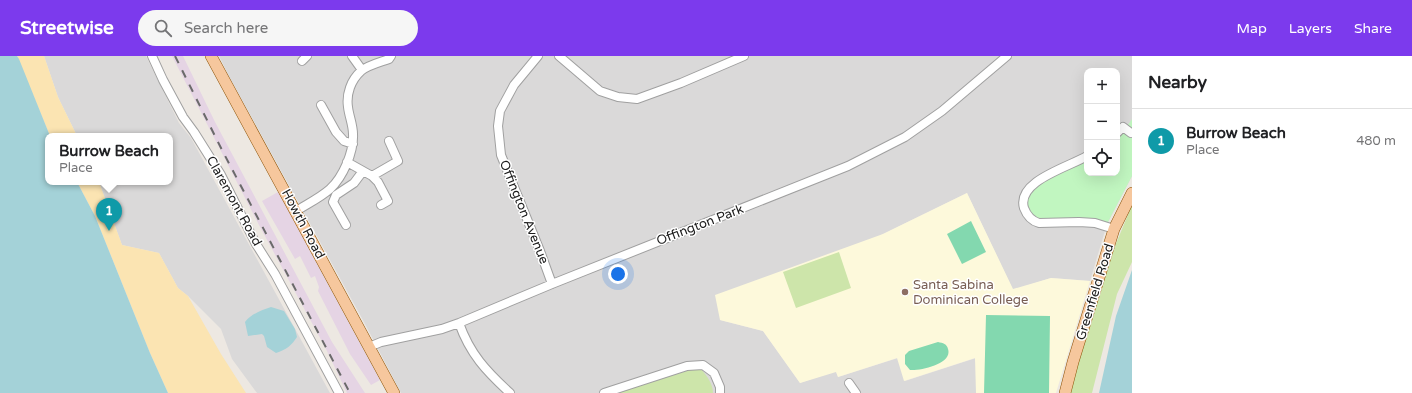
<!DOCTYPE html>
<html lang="en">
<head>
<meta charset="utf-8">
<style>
  :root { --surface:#fff; --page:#f6f6f6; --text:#202124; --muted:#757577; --line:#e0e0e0; --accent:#7c3aed }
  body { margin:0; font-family:"Varela Round",sans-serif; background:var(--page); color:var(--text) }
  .controls { position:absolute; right:12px; top:12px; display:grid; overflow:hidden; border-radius:8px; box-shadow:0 4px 16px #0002 }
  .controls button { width:36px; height:36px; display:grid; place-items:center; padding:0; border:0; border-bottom:1px solid var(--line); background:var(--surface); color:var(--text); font:20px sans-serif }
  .you { position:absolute; left:618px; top:218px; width:14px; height:14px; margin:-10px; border:3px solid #fff; border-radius:50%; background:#1a73e8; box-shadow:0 0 0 6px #1a73e833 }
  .badge { display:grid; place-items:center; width:26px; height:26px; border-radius:50%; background:var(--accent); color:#fff; font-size:13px; font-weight:700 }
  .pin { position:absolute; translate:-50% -33px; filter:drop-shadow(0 1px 2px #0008) }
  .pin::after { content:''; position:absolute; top:21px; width:14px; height:12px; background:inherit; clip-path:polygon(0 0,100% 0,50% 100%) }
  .popup { position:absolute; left:45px; top:77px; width:128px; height:52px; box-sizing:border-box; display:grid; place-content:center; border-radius:8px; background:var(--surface); filter:drop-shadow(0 1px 3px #0005); font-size:13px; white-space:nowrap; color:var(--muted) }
  .popup b { font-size:15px; color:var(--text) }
  .popup::after { content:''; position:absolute; left:50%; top:100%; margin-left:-8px; border:8px solid transparent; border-top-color:var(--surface) }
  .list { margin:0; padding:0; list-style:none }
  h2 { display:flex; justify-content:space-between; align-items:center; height:52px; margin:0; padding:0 16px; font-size:17px }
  h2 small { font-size:13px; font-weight:400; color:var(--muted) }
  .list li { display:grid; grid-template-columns:26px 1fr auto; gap:12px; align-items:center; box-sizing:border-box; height:64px; padding:0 16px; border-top:1px solid var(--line) }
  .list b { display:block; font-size:15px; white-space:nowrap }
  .list p { margin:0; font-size:13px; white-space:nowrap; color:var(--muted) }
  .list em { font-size:13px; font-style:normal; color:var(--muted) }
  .icon { flex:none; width:22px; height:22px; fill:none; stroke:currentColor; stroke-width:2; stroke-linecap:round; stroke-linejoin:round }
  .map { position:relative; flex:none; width:1132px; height:337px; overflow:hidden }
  header { display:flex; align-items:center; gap:24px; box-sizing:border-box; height:56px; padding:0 20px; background:var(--accent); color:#fff }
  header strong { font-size:19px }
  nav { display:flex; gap:22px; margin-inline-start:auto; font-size:14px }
  .search { width:280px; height:36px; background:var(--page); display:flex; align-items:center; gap:10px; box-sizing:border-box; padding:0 14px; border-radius:22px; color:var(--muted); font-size:15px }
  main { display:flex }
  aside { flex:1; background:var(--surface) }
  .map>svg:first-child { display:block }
  .residential { fill:#dad9d9; fill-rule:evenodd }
  .industrial { fill:#e5d4e4 }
  .education { fill:#fdf9db }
  .grass { fill:#cde5aa }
  .sand { fill:#fbe4b2 }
  .park { fill:#c1f6c0 }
  .pitch { fill:#83d8af }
  .water { fill:#a4d2d8 }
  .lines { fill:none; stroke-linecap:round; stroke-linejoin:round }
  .minor-casing { stroke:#a0a0a0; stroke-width:10 }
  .major-casing { stroke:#8c5308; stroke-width:12 }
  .minor { stroke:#fff; stroke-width:8 }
  .major { stroke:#f6c79d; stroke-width:11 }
  .rail { stroke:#6a6a6a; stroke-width:2; stroke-dasharray:8 8; stroke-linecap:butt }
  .education-dot { fill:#8d6e63; stroke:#fff; stroke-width:1.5 }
  .labels { text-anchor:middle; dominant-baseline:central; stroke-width:3; stroke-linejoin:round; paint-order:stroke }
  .street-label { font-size:13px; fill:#1c1c1c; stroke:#fff }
  .education-label { font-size:13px; fill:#785e54; stroke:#fff; text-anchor:start }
</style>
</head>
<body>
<header>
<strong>Streetwise</strong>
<div class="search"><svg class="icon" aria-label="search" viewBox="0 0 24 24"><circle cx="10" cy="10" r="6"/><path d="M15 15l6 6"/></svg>Search here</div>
<nav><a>Map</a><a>Layers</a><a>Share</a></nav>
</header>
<main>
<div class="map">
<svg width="1132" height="337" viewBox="0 0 1132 337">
  <rect width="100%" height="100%" fill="#ede8e2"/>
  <path class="residential" d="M44,0H146L179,67L191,82L330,337H257L232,303L221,273L188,240L178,232L159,197L122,189L99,126H170V80H77L58,41Z
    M219,0H1132V120L1107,168L1090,225L1051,222L1013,234L967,137L883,178L720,264L763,275L800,327L836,315L838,321L898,302L905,325L976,302V337H401L364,266L229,20ZM1087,15H1117V117H1087Z"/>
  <path class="industrial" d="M172,0H183L215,66L332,286L365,337H347L326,293L259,169Z
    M278,136L380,324L371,329L350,298L318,235L319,231L315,220L311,222L300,200L295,203L262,145Z"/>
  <path class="education" d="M967,137L1013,233L1051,222L1090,225L1056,337H976L975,302L904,325L897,302L838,321L836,316L800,327L763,275L720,264L715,239L883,178Z"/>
  <path class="grass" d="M1132,149V206L1117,238L1092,337H1070L1072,327L1099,236L1115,190Z
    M839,196L851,232L796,252L783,216Z
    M693,313H701C707,320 713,328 713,337H617Z"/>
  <path class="sand" d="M17,0H44L58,41L77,80H50Z
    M77,126H99L122,189L159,197L178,232L188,240L221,298L246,337H168L150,297L95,160Z"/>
  <path class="park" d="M1132,63V120L1107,168L1048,164L1034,161C1032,158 1028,153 1028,150C1023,129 1072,111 1087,103V117H1117V82L1121,79Z"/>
  <path class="pitch" d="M971,165L986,196L962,208L947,178Z
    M986,259L1050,260L1049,337H984Z
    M938,286C943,287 947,288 948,293C953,308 920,315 910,314L905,308V299L909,295Z"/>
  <path class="water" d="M0,0H17L19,3L50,80H48V126H77L95,160L150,297L168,337H0Z
    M1132,214V337H1099L1116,260Z
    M271,251L284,255L295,273L297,281C292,289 286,294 276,297L267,291L264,280L262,278L248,280L245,266C251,258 262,254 271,251Z"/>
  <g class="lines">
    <g class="minor-casing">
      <path id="minor" d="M152,0L163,24L183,61L194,76L221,119L256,188L275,218L339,337
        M352,0L362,14
        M538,0L514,29L500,55L498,70L501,99L540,195L552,228
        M559,0L600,35L618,41L637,43L681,27L744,0
        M302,5L307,0
        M321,49L336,76L344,85L353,88
        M1117,77L1123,71L1131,77
        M1087,100C1069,111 1016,125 1024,152C1027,160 1032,165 1039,167L1079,166L1095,167L1114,173
        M347,106L372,120L398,105L389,85
        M372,120L378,126L388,145L381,149
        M296,155C307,148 320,142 330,133C343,121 354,96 353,78C353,69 349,60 348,51C346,38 351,24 361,15C368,9 381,6 389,3L391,0
        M346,169L333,146L336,139L354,127L363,115
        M459,267C470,298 486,315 510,337
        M369,291L381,286L442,273L459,267L552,228L848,110L905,81L942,55L1007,0
        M849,327L856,337
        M604,337L687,310L703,309L714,317L720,331V337"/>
    </g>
    <g class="major-casing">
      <path id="major" d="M211,0L394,337
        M1065,337L1073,306L1114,173L1132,137"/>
    </g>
    <use href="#minor" class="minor"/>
    <use href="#major" class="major"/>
    <path class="rail" d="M175,0L222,94L350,337"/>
  </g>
  <circle class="education-dot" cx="905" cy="236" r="4"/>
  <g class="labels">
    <g class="street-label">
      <text transform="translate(234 145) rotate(61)">Claremont Road</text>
      <text transform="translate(524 156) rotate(68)">Offington Avenue</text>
      <text transform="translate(303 168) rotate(62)">Howth Road</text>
      <text transform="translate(700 169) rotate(-21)">Offington Park</text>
      <text transform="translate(1095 236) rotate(-73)">Greenfield Road</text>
    </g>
    <g class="education-label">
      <text x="913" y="229">Santa Sabina<tspan x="913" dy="15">Dominican College</tspan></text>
    </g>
  </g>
</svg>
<div class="controls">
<button>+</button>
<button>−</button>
<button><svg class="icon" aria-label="locate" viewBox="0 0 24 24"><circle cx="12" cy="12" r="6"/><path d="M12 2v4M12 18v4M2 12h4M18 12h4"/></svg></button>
</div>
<div class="you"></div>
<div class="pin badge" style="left:109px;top:175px;background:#0f9aa8">1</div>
<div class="popup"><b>Burrow Beach</b>Place</div>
</div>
<aside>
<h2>Nearby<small></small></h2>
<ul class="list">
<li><span class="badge" style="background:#0f9aa8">1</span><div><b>Burrow Beach</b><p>Place</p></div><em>480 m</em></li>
</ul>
</aside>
</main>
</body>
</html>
